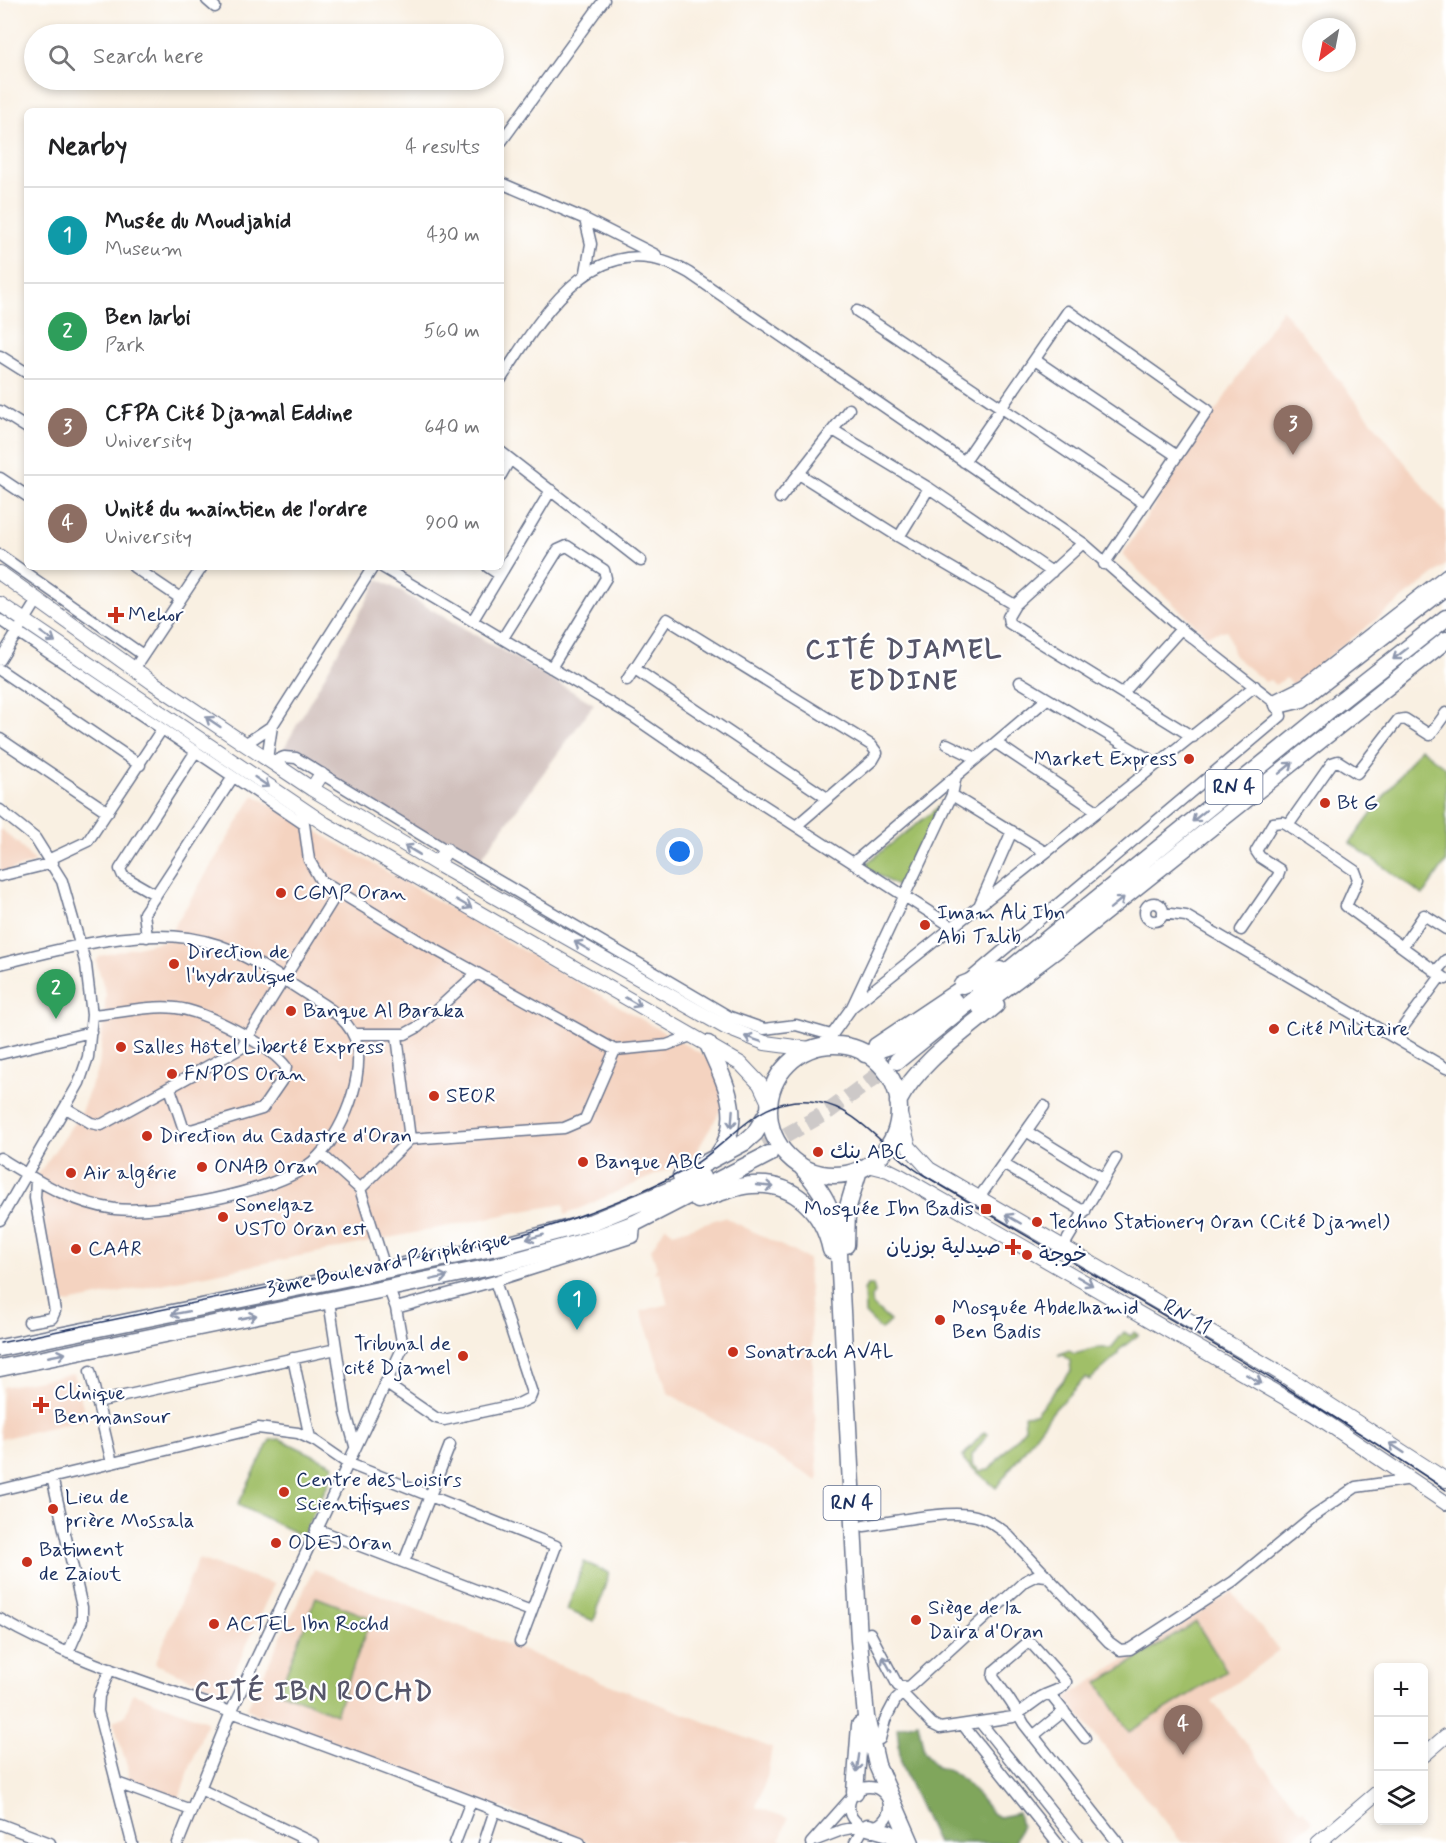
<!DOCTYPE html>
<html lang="en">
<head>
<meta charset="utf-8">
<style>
  :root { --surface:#fff; --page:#f6f6f6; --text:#202124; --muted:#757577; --line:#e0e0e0; --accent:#7c3aed }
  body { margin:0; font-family:Mynerve,"Playpen Sans Arabic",sans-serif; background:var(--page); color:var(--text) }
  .controls { position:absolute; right:18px; bottom:18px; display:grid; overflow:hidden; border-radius:9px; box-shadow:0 3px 9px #0003 }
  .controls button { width:54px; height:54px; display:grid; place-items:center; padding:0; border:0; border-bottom:2px solid var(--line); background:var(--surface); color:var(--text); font:30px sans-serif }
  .compass { position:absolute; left:1302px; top:18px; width:54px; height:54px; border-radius:50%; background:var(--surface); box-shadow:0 3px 9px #0003; rotate:212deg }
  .you { position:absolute; left:680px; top:852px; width:21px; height:21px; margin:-15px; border:4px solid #fff; border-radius:50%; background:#1a73e8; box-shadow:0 0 0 9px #1a73e833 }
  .badge { display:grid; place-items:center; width:39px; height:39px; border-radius:50%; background:var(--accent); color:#fff; font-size:20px; font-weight:700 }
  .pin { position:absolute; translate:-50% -50px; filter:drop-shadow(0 2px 3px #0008) }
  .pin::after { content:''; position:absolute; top:32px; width:21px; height:18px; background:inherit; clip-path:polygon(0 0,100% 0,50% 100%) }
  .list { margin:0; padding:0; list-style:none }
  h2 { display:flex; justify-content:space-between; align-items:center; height:78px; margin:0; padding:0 24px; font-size:26px }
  h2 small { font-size:20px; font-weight:400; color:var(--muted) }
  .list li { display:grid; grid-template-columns:39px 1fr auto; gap:18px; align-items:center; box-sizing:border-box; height:96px; padding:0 24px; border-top:2px solid var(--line) }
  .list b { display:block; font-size:22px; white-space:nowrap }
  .list p { margin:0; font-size:20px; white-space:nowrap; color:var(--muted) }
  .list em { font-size:20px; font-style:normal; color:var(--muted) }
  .icon { flex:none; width:33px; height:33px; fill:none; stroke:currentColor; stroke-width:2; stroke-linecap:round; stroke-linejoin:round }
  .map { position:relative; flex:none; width:1446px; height:1843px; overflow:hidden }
  .search { position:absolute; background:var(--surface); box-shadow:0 3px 9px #0003; left:24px; top:24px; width:480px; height:66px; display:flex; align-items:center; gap:15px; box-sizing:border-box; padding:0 21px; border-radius:33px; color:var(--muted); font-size:22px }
  .panel { position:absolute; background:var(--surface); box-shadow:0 3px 9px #0003; left:24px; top:108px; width:480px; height:462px; border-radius:9px }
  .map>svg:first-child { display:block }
  .built { fill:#f4d3c0 }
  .industrial { fill:#d0c0bc }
  .green { fill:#a0bf67; stroke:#5e7762; stroke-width:1.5 }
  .forest { fill:#80a65c; stroke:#4e6a5d; stroke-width:1.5 }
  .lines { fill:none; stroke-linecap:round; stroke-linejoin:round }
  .highway-tunnel { stroke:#cdc9c8; stroke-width:16; stroke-dasharray:16 8; stroke-linecap:butt }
  .minor-casing { stroke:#69738c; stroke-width:13 }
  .major-casing { stroke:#69738c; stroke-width:16 }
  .highway-casing { stroke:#69738c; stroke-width:19 }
  .minor { stroke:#fff; stroke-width:10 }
  .major { stroke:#fff; stroke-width:14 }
  .highway { stroke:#fff; stroke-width:16 }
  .tram { stroke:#1b2f5e; stroke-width:1.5 }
  .oneway { stroke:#8d97ae }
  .poi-dot { fill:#c8321e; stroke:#fff; stroke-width:2 }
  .labels { text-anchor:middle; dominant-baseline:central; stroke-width:4.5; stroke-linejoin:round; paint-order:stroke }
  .shield { fill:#fff; stroke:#5f6d8e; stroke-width:1.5 }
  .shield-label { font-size:20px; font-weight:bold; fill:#1b2f5e }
  .poi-label { font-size:21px; fill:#1b2f5e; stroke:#fff; text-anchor:start }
  .street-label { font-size:21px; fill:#1b2f5e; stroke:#fff }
  .district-label { font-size:27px; font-weight:bold; letter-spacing:1.5px; fill:#56566a; stroke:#fff }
</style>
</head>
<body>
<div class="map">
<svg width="1446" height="1843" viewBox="0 0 1446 1843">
  <rect width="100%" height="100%" fill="#fff"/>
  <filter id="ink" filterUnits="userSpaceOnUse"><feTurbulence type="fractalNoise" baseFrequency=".0167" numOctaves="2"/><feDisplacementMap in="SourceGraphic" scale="12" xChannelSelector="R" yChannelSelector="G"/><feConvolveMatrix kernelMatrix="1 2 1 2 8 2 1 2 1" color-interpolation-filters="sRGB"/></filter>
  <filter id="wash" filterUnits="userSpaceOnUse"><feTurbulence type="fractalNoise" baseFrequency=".008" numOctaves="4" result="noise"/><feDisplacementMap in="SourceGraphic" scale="24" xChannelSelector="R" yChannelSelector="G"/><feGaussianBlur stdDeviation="1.35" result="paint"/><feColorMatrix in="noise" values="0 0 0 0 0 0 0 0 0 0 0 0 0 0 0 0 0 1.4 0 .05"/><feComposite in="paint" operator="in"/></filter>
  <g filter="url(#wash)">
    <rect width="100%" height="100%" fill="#f9f0e2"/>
    <path class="built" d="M1282,309L1446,514V565L1292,685L1286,678L1275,685L1270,680L1265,682L1234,656L1227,630L1206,635L1122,555Z
      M254,795L712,1060L727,1099L693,1158L565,1215L564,1204L518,1212L58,1305L37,1176L80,1114L99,1066L106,994L96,961L100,956L166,940Z
      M0,828L18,843L35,862L0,874Z
      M724,1217L808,1259L818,1481L668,1393L641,1311L668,1304L659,1272L654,1273L657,1267L651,1249L666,1226L673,1233Z
      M73,1374L87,1419L0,1439L2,1387Z
      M198,1559L274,1584L225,1693L155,1664Z
      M314,1569L772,1748L767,1777L756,1807L788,1818L780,1840L787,1843H592L264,1715L258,1716L247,1708Z
      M1232,1592L1279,1650L1212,1701L1300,1811L1303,1810L1313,1821L1287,1843H1182L1065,1698Z
      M133,1693L207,1721L178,1801L127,1783L129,1773L113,1721L125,1716Z"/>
    <path class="industrial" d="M379,579L594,704L476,865L342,786L284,748Z"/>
    <path class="green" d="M1420,748L1446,768V862L1423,895L1350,843Z
      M941,805L903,890L863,866Z
      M867,1285H873L875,1293L871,1298L872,1305L890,1321L881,1330L865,1314L864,1290Z
      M1124,1332L1131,1336L1134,1332L1138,1335L1118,1351V1355L1090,1380L1085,1378L1054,1410L996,1488L964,1461L963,1456L984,1432L988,1434L972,1455V1464L980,1471L989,1470L1025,1428L1024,1415L1035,1414L1071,1371L1070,1361L1063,1355H1058L1069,1350L1074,1354L1097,1348H1111Z
      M280,1439L334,1465L330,1474L331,1478L302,1536L238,1505L270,1440Z
      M584,1562L609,1573L594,1621L567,1610Z
      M316,1597L371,1618L336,1714L279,1691Z
      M1196,1622L1227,1671L1129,1732L1098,1683Z"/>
    <path class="forest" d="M918,1722L924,1751L936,1767C963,1771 976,1794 993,1814L1000,1817L1018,1813L1021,1826L1015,1843H937L901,1765L897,1727Z"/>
  </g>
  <g filter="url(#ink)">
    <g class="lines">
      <path class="highway-tunnel" d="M765,1147L829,1111L897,1061"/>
      <g class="minor-casing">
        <path id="minor" d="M207,0L215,7
          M501,142L604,0
          M501,183L585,219L656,255
          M585,219L591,244L586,272
          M857,311L1145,504
          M0,356L27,373
          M1035,360L1177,456
          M501,379C544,312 599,220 689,273L1083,543L1181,629L1278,705L1281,716L962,985L874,1044
          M0,411L27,428
          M833,430L929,488L1052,572
          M501,452L641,561
          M964,462L1068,311L1208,410L1104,564
          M799,474L899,537L1015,605
          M501,475L510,459
          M0,478L27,496
          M780,498L849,409
          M899,537L929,488
          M1083,543L1015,605L1008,617L1009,623L1193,737
          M0,555L143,655
          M134,567L180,598
          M382,567L632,716L737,788L954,928
          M488,567L500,575
          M0,620L304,824
          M473,620L551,490
          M503,638L558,550L567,546L604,570L606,578L551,668
          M0,660L38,599
          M134,669L202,567
          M635,669L827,798
          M0,670L140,765
          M627,680L667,619L871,745L877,753L873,760L796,826
          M1020,682L1157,764
          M1124,692L1181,629
          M1274,700L1304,685L1446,574
          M0,739L108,812
          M996,743L1097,811
          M245,744L272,726
          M947,744L976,758
          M267,759L272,726L373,567
          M272,762L284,757L296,758L446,850L730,1017L764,1029L796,1025L831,1035
          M952,795L1045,852
          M302,809L309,860L321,881L416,939L615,1050L667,1045L693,1035
          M0,810L35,838L62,881L86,965L92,1015L88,1057L79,1083L0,1220
          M1289,824L1332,763L1338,761L1357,773L1398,720L1405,719L1430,735L1446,713
          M50,859L88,841L162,729
          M853,863L1047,699
          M0,876L53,863
          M156,895L123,876L120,869L196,751
          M1145 912a9 9 0 1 1 18 0a9 9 0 1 1-18 0Z
          M979,906L1012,831
          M1163,913L1186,916L1446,1068
          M1241,930L1278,876L1280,870L1260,857L1256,851L1273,823L1283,822L1355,871L1358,879L1346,906L1446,979
          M147,937L144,913L233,777
          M1402,947L1424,915L1446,929
          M0,964C65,948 152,922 218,945C249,956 277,975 305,993C325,1006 352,1019 357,1046C364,1083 338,1145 307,1166C270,1192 159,1214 115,1209C71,1203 36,1180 0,1158
          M1435,972L1446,960
          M852,1007L1255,686
          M92,1015C119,1013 149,1005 176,1008C204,1011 269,1044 286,1067L284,1077L262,1109L191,1130L183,1127L170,1088
          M353,1034H405L418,1027L477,973
          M397,1036L410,1139
          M1395,1038L1441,976
          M824,1046L852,1007L952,795L956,776
          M0,1054L91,1032
          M66,1108L91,1123L101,1125L241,1048L337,893
          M1026,1131L1104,1179
          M321,1154L360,1189L386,1271
          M1003,1164L1085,1212
          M360,1189L410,1139L564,1128L585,1119L615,1050
          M978,1199L1044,1106
          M1063,1247L1116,1158
          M329,1301L346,1413L355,1446
          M396,1308L495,1281L634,1237L635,1223
          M29,1322L52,1318L55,1311L35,1198L36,1180
          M293,1358L310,1438
          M90,1371L112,1463
          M385,1383L436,1418L444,1420L518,1404L530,1398L532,1393L495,1281
          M97,1402L336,1349
          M52,1477L82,1607V1621L68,1653
          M0,1490L258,1428L298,1433L315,1441L347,1463L556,1546L520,1642
          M864,1526C893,1522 949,1509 976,1516C987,1519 996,1526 1005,1532L1109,1642L1120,1650L1130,1649L1233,1582L1313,1516L1356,1487L1412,1479
          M316,1529L531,1611
          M404,1562L450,1445
          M0,1619C72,1661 153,1684 231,1712C348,1753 464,1798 580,1843
          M870,1633L898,1686L908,1687
          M110,1669L99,1696L98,1711L132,1843
          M902,1693L932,1724L940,1728L1013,1717C1023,1711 1032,1703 1041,1697C1051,1691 1060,1692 1066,1682L1032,1644H1026L994,1671L993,1677C1005,1693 1015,1707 1024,1724L1118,1843
          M1050,1694L1085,1738
          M980,1722L1077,1843
          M963,1725L1057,1843
          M1033,1736L1064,1711
          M880,1739L885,1720L896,1699L1025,1581L1037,1575L1047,1576
          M117,1783L191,1810
          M849 1807a20 20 0 1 1 40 0a20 20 0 1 1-40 0Z
          M200,1789L313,1843
          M0,1824L50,1843
          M816,1840L842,1830L862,1826
          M178,1843L231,1712L403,1347L396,1308L389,1289
          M455,1843L471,1801
          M484,1843L495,1810
          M811,1843L851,1798
          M855,1843L864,1827"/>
      </g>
      <g class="major-casing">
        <path id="major" d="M0,573L152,682L312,789L437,864L725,1027L765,1043L810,1049
          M0,604L325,824L741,1064L760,1084L769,1103
          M312,789L321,775
          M437,864L446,850
          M899,1111L909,1147L929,1169L1285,1376L1446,1480
          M868,1165L888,1170L902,1177L1315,1415L1446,1503
          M1424,1755L1446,1736
          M1318,1843L1378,1792"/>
      </g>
      <g class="highway-casing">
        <path id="highway" d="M1278,705L1302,699L1446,587
          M962,985L1000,970
          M980,1007L1071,939L1446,640
          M708,1044C724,1081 746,1118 718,1155
          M769 1110a65 65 0 1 1 130 0a65 65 0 1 1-130 0Z
          M865,1054L890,1046L954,1001
          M897,1061L1339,702L1446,618
          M898,1102C919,1062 962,1034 996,1005
          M800,1165C828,1197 834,1211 839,1253L859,1640L866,1717L877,1765L911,1843
          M681,1176L745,1142L755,1133L769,1110
          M698,1200C715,1195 734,1186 752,1185C794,1181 823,1212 831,1250
          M846,1245L847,1210L859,1170
          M0,1348L502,1246L592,1222L702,1177
          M0,1368L496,1266L593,1239L635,1223L769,1154
          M855,1792L860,1725
          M868,1827L889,1833L904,1843"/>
      </g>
      <use href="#minor" class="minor"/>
      <use href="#major" class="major"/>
      <use href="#highway" class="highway"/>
      <path class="tram" d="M0,1343C121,1318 242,1293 363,1268C433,1253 507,1243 574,1218C613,1203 656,1187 692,1166C734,1141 760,1092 817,1102C861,1109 885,1152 922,1174C1096,1279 1277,1375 1446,1490"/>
    </g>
    <defs><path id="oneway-shaft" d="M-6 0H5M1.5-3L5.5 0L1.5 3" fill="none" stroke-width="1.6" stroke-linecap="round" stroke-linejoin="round" transform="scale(1.5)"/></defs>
    <g class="oneway">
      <use href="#oneway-shaft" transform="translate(48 637) rotate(34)"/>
      <use href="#oneway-shaft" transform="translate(1400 654) rotate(142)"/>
      <use href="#oneway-shaft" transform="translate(213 722) rotate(-146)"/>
      <use href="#oneway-shaft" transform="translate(1286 768) rotate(-39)"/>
      <use href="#oneway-shaft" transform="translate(262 782) rotate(34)"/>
      <use href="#oneway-shaft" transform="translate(1199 816) rotate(141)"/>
      <use href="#oneway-shaft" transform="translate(412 850) rotate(-149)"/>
      <use href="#oneway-shaft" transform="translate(1117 903) rotate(-39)"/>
      <use href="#oneway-shaft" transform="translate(464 904) rotate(30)"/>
      <use href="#oneway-shaft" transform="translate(582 946) rotate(-150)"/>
      <use href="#oneway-shaft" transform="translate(633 1002) rotate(30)"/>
      <use href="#oneway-shaft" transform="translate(753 1039) rotate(-162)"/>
      <use href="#oneway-shaft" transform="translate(732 1119) rotate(94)"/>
      <use href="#oneway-shaft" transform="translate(765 1186) rotate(6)"/>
      <use href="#oneway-shaft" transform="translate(1013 1219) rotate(-150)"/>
      <use href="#oneway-shaft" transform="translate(535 1237) rotate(165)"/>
      <use href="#oneway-shaft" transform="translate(439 1278) rotate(-12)"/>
      <use href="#oneway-shaft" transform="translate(1085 1281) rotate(30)"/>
      <use href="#oneway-shaft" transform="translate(180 1313) rotate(169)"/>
      <use href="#oneway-shaft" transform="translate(248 1317) rotate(-11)"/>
      <use href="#oneway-shaft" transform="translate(57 1355) rotate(-11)"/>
      <use href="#oneway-shaft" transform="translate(1254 1379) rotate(30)"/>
      <use href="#oneway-shaft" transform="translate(1397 1448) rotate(-147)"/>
      <use href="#oneway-shaft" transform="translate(887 1664) rotate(-119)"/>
      <use href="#oneway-shaft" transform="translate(858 1763) rotate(98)"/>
    </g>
  </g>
  <g class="poi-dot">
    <path d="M113 606h6v6h6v6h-6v6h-6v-6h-6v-6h6z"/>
    <circle cx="1189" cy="759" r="6"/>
    <circle cx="1325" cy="803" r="6"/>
    <circle cx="281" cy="893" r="6"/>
    <circle cx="925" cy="925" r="6"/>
    <circle cx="174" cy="964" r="6"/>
    <circle cx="291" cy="1011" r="6"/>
    <circle cx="1274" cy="1029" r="6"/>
    <circle cx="121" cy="1047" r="6"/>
    <circle cx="172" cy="1074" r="6"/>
    <circle cx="434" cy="1096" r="6"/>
    <circle cx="147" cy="1136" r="6"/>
    <circle cx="818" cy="1152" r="6"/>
    <circle cx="583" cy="1162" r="6"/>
    <circle cx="202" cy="1167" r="6"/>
    <circle cx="71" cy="1173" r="6"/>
    <rect x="980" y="1203" width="12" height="12" rx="3"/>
    <circle cx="223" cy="1217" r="6"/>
    <circle cx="1037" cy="1222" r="6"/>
    <path d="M1010 1238h6v6h6v6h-6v6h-6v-6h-6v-6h6z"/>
    <circle cx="76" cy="1249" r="6"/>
    <circle cx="1027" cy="1255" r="6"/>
    <circle cx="940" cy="1320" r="6"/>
    <circle cx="733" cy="1352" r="6"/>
    <circle cx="463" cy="1356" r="6"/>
    <path d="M38 1396h6v6h6v6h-6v6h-6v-6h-6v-6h6z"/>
    <circle cx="284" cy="1492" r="6"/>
    <circle cx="53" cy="1509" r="6"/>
    <circle cx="276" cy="1543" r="6"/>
    <circle cx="27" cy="1562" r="6"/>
    <circle cx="916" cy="1620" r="6"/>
    <circle cx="214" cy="1624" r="6"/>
  </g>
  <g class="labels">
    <g class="shield">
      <rect x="1205.5" y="770" width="57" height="34" rx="4.5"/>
      <rect x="823.5" y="1486" width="57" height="34" rx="4.5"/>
    </g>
    <g class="shield-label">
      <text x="1234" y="787">RN 4</text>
      <text x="852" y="1503">RN 4</text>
    </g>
    <g class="poi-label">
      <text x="128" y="615">Mehor</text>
      <text x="1177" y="759" text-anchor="end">Market Express</text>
      <text x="1337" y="803">Bt G</text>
      <text x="293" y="893">CGMP Oran</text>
      <text x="937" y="913">Imam Ali Ibn<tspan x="937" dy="24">Abi Talib</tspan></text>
      <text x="186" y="952">Direction de<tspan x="186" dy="24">l'hydraulique</tspan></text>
      <text x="303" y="1011">Banque Al Baraka</text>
      <text x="1286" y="1029">Cité Militaire</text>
      <text x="133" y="1047">Salles Hôtel Liberté Express</text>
      <text x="184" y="1074">FNPOS Oran</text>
      <text x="446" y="1096">SEOR</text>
      <text x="159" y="1136">Direction du Cadastre d'Oran</text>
      <text x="830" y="1152">بنك ABC</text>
      <text x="595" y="1162">Banque ABC</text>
      <text x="214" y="1167">ONAB Oran</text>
      <text x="83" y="1173">Air algérie</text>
      <text x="235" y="1205">Sonelgaz<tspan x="235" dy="24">USTO Oran est</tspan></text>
      <text x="974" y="1209" text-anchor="end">Mosquée Ibn Badis</text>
      <text x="1049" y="1222">Techno Stationery Oran (Cité Djamel)</text>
      <text x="1001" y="1247" text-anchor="end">صيدلية بوزيان</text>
      <text x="88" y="1249">CAAR</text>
      <text x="1039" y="1255">خوجة</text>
      <text x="952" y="1308">Mosquée Abdelhamid<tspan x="952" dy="24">Ben Badis</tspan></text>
      <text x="451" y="1344" text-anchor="end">Tribunal de<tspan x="451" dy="24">cité Djamel</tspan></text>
      <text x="745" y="1352">Sonatrach AVAL</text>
      <text x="54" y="1393">Clinique<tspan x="54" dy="24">Benmansour</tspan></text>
      <text x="296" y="1480">Centre des Loisirs<tspan x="296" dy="24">Scientifiques</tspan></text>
      <text x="65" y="1497">Lieu de<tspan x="65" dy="24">prière Mossala</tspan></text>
      <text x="288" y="1543">ODEJ Oran</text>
      <text x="39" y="1550">Batiment<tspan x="39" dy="24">de Zaiout</tspan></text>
      <text x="928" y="1608">Siège de la<tspan x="928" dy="24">Daïra d'Oran</tspan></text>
      <text x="226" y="1624">ACTEL Ibn Rochd</text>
    </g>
    <g class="street-label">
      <text transform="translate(388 1264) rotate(-12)">3ème Boulevard Périphérique</text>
      <text transform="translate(1187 1317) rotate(30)">RN 11</text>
    </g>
    <g class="district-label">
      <text x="904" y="650">CITÉ DJAMEL<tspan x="904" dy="31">EDDINE</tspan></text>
      <text x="314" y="1692">CITÉ IBN ROCHD</text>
    </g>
  </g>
</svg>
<div class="controls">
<button>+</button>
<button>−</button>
<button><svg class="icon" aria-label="layers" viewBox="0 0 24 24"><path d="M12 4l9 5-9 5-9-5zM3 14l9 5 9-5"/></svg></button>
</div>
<svg class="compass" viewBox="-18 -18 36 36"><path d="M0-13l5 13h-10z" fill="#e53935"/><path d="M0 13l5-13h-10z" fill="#757577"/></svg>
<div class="you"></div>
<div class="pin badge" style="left:577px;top:1330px;background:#0f9aa8">1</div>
<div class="pin badge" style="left:56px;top:1019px;background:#2e9e5b">2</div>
<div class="pin badge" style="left:1293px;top:455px;background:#8d6e63">3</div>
<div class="pin badge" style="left:1183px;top:1755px;background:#8d6e63">4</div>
<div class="search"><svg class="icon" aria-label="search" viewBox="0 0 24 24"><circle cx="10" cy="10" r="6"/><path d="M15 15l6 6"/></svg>Search here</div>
<section class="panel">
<h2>Nearby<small>4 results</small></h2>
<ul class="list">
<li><span class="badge" style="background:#0f9aa8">1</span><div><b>Musée du Moudjahid</b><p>Museum</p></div><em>430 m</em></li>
<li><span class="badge" style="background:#2e9e5b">2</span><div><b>Ben larbi</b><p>Park</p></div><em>560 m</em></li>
<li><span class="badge" style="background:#8d6e63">3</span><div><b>CFPA Cité Djamal Eddine</b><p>University</p></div><em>640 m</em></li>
<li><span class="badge" style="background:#8d6e63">4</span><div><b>Unité du maintien de l'ordre</b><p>University</p></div><em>900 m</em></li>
</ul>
</section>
</div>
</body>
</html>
